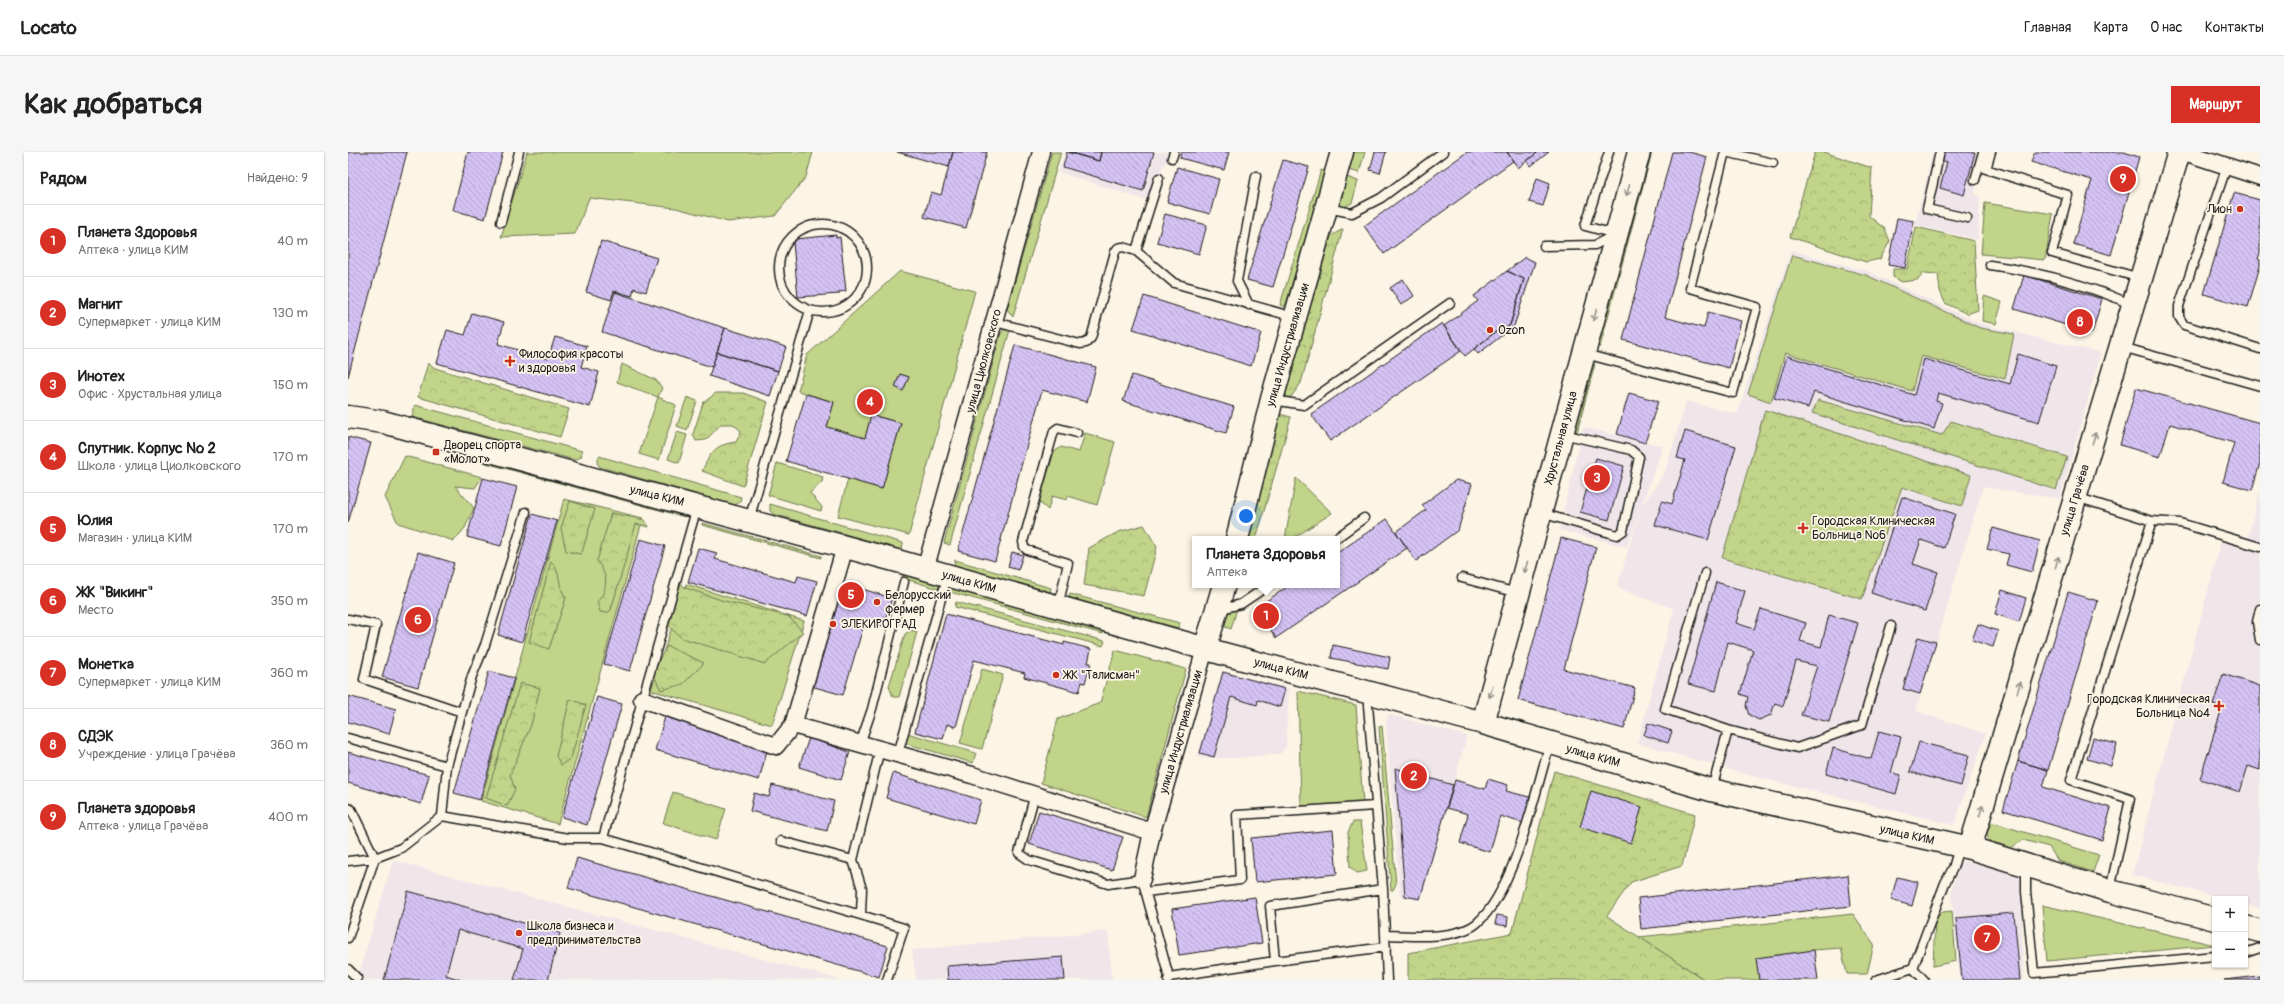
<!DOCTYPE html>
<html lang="ru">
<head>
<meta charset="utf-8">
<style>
  :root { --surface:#fff; --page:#f6f6f6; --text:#222; --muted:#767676; --line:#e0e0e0; --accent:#d93025 }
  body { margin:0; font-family:Pangolin,sans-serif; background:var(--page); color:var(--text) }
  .controls { position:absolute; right:12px; bottom:12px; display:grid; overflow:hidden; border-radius:0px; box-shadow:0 1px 3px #0004 }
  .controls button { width:36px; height:36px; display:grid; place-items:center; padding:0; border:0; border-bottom:1px solid var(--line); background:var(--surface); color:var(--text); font:20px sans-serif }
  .you { position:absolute; left:898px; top:364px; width:14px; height:14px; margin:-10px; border:3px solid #fff; border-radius:50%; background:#1a73e8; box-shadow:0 0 0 6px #1a73e833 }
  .badge { display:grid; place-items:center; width:26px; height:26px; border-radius:50%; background:var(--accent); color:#fff; font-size:13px; font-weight:700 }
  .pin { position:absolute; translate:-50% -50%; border:2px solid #fff; box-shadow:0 1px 4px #0006 }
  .popup { position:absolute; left:844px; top:384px; width:148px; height:52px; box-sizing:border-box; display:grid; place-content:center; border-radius:0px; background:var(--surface); filter:drop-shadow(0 1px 3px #0005); font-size:13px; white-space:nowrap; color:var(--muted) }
  .popup b { font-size:15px; color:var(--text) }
  .popup::after { content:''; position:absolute; left:50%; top:100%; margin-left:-8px; border:8px solid transparent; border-top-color:var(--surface) }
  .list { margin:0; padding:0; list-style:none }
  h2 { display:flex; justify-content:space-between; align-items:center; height:52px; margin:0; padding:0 16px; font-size:17px }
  h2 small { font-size:13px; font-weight:400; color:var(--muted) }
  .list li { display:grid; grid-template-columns:26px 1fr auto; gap:12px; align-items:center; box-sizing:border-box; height:72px; padding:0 16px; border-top:1px solid var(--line) }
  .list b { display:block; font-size:15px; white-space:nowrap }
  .list p { margin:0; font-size:13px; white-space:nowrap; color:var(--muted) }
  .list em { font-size:13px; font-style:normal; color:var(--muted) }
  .map { position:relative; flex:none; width:1912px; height:828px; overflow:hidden; border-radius:0px }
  header { display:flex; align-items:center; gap:24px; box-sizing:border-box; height:56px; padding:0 20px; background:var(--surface); border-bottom:1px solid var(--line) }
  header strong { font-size:19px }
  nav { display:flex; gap:22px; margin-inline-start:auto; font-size:14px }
  .intro { display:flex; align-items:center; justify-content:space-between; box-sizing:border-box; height:96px; padding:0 24px }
  h1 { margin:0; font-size:28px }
  .button { padding:10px 18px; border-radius:0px; background:var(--accent); color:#fff; font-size:14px; font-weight:700 }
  main { display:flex; gap:24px; padding:0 24px }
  aside { flex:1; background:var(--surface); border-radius:0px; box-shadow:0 1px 3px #0004 }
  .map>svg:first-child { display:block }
  .built { fill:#f0e6e9 }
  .green { fill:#c1d489; stroke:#6e7852; fill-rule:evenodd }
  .forest { fill:url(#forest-crowns); stroke:#6e7852 }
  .building { fill:url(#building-back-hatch); stroke:#1c1c1c }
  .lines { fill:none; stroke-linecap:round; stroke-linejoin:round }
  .lane-casing { stroke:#1c1c1c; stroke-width:11 }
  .street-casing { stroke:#1c1c1c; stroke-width:19 }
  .secondary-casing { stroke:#1c1c1c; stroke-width:25 }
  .lane { stroke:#fcf5e5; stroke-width:8 }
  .street { stroke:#fcf5e5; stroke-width:16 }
  .secondary { stroke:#fcf5e5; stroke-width:22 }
  .oneway { stroke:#97938b }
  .poi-dot { fill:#c8321e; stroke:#fcf5e5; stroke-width:1.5 }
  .labels { text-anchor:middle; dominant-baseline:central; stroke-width:3.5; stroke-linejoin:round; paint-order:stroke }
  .poi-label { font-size:12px; fill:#1c1c1c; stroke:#fcf5e5; text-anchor:start }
  .street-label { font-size:12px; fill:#1c1c1c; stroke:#fcf5e5 }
</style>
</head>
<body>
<header>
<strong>Locato</strong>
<nav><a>Главная</a><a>Карта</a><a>О нас</a><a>Контакты</a></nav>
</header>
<div class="intro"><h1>Как добраться</h1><a class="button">Маршрут</a></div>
<main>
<aside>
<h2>Рядом<small>Найдено: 9</small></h2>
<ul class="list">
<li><span class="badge">1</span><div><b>Планета Здоровья</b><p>Аптека · улица КИМ</p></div><em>40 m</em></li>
<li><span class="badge">2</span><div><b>Магнит</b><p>Супермаркет · улица КИМ</p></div><em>130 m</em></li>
<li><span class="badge">3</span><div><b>Инотех</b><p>Офис · Хрустальная улица</p></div><em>150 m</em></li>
<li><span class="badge">4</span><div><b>Спутник. Корпус № 2</b><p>Школа · улица Циолковского</p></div><em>170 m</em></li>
<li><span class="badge">5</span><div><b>Юлия</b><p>Магазин · улица КИМ</p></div><em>170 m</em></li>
<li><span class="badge">6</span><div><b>ЖК &quot;Викинг&quot;</b><p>Место</p></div><em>350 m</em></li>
<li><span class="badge">7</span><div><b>Монетка</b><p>Супермаркет · улица КИМ</p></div><em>360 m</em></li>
<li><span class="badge">8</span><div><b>СДЭК</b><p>Учреждение · улица Грачёва</p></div><em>360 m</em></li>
<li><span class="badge">9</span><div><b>Планета здоровья</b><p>Аптека · улица Грачёва</p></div><em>400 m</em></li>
</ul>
</aside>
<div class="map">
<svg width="1912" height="828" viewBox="0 0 1912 828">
  <defs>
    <pattern id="forest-crowns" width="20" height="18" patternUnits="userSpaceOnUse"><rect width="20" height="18" fill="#c1d489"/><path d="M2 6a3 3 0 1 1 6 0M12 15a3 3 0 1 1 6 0" fill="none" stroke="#a5b576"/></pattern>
    <pattern id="building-back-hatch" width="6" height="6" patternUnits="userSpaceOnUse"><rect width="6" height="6" fill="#d4c2f3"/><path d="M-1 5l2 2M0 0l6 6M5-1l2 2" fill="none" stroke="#b5a6d0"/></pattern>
  </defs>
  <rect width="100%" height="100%" fill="#fcf5e5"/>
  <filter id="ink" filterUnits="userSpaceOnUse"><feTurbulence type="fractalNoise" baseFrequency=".025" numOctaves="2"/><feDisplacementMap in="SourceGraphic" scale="8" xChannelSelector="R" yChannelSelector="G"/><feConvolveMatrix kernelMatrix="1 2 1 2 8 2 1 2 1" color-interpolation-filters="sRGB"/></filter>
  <g filter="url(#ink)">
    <path class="built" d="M717,0H823L797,48L710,20Z
      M1585,0H1637L1627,41L1632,45L1630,88L1567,73Z
      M1443,98L1519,119L1633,172L1753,201L1712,347L1635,335L1568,559L1638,582L1606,673L1404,624L1289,591L1326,457L1269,436L1293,355L1317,320L1338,249L1389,262Z
      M1235,275L1315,294L1279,395L1211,378Z
      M1912,337V756L1897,752V747H1876L1784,723L1876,378L1900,385Z
      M874,519L941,536L938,595L932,602L888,606H849Z
      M1040,562L1119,584L1073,749L1052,745L1038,574Z
      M45,708L493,828H9Z
      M1613,709L1676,722L1674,765L1676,828H1612L1603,739Z
      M760,779L764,828H568L564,798Z"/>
    <path class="green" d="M179,0H465L458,25L427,64L380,70L328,56L241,46L227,82L153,85Z
      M704,0H713L665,165L659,157Z
      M1006,0H1017L1011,21L1001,18Z
      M1297,0H1304L1252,195L1249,194Z
      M973,18L978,19L937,155L932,153Z
      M999,25L1010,29L1004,51L996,55L991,54Z
      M1637,51L1705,62L1697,108L1633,102Z
      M1444,103L1518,123L1632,176L1666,182L1657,227L1573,204L1564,239L1437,201L1423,250L1400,242Z
      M552,119L627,139L561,383L490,364L500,327L534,337L553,271L524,263L517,286L479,275L486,250L450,239L459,203ZM552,222L561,225L555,238L547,235Z
      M1636,144L1654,150L1648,172L1634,169Z
      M657,177L662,178L602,393L596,391L653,181Z
      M274,212L308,228L314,236L310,245L328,253L311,308L291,302L310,245L269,230Z
      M1244,212H1247L1229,280L1224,277Z
      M339,245L349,249L339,278L329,274Z
      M67,253L234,299L233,305L227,308L64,265Z
      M329,280L339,283L331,311L320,307Z
      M737,281L767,290L749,353L720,344L719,348L704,344L700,358L692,351V347L706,300L713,295L731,300Z
      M57,304L134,325L127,336L107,334L126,356L117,376L106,389L50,371L37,345Z
      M251,304L393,345L392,350L387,353L252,315L249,311Z
      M131,307L338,362L337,365L130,309Z
      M429,311L475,325L474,330L462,341L474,355L473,359L420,343Z
      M948,326L984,361L944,387H937Z
      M216,347L295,366L210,672L133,649Z
      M422,352L555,391L554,398L425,362L422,359Z
      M354,371L473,404V406L354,373Z
      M607,408L703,436L702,441L606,413Z
      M555,421L592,432L591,437L554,426Z
      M338,432L456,469L424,573L303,538Z
      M603,435L756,477L755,482L602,440Z
      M722,442L832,471L830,476L721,447Z
      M608,450L757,489L755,494L607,455Z
      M889,457L883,477L872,473L876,463Z
      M563,478L569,480L551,545H545L541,534L557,482Z
      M767,498L838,517L798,665L693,631L710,567L752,551Z
      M634,517L655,523L634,597L612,591Z
      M950,539L1008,553L1015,652L953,654Z
      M1034,574L1048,732L1045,738H1043L1031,575Z
      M559,581L628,601L625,611L556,591Z
      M325,640L378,657L368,688L315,671Z
      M1005,670H1012L1019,719L1009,721L1002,715L1000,680Z
      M1643,670L1751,703L1745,720L1710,709L1701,695L1675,688L1663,696L1641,689L1639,682Z
      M1694,753L1867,793L1699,809Z
      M1604,759L1608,809L1585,814L1587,768L1594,760Z
      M1505,762L1526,792L1519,822H1499L1493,796L1466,798L1411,828H1357L1291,785Z"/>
    <path class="forest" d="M1467,0H1476L1524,16L1521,64L1537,77L1542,89L1532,107L1518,110L1442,85Z
      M1568,75L1626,89L1630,158L1619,162L1597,151L1592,139L1590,122L1577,121L1569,128L1554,130L1545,125V117H1559Z
      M995,77L953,231L943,245L939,246L937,240L983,84Z
      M80,211L87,216L221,257L212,285L70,245Z
      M368,241H395L420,250L395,334L354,319C363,300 366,293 388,290L393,279L385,272H373L358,288L348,289L345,282L355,251Z
      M1470,248L1594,283L1603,269L1719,305L1708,338L1464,261Z
      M1417,258L1623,323L1614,354L1554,335L1514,447L1374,406Z
      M931,262L943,265L908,387H895Z
      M222,349L247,357L234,400L232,402L218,399L213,376Z
      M263,361L297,368L301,375L288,372L263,458L259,461L252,460L249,450C261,436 260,424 249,409Z
      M796,373L809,395L796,444L736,433L741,396L770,380Z
      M203,409C215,423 208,432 218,446L201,497L181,490Z
      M331,430L338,436L376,449L440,464L455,480L417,512L334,486L319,473Z
      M319,494L356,511L335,532L313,538L304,520Z
      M172,531L192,536L183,573L162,623L167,637L159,654L138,646Z
      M222,547L238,553L223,606L213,613L208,604Z
      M1206,619L1347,662L1334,714L1283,730L1259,764L1357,828H1060V801L1164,781Z"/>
    <path class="building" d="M0,0H59L0,225Z
      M120,0H155L137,67L105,58Z
      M549,0H605L601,15Z
      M605,0H639L618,76L576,65L583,40L593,43Z
      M719,0L751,9L753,0H806L795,39L715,15Z
      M721,0H753L751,9Z
      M833,0H881L876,18L832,6Z
      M1027,0H1038L1032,21L1022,18Z
      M1119,0H1159L1165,9L1036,102L1016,74Z
      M1159,0H1190L1170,16Z
      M1190,0H1201L1183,14L1179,9Z
      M1324,0H1341L1359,5L1317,165L1356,176L1360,160L1393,169L1381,216L1275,188Z
      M1596,0H1627L1616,43L1592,36L1599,10L1594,9Z
      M1687,0H1776L1791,5L1763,103L1725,92L1744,28L1683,10Z
      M935,8L961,15L925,135L899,128Z
      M829,15L871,27L862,62L819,50Z
      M1189,26L1202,31L1195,54L1181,50Z
      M1886,41L1912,48V101L1910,107L1912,108V114L1900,155L1856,142Z
      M817,62L859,73L851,102L809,90Z
      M1549,66L1566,69L1557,116L1540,113Z
      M488,83V86L492,85L498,139L491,140V142L450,145L445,90H447V87Z
      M253,89L309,106L298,140L286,136L284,144L266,139L263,148L238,140Z
      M1177,105L1187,110L1166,174L1130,202L1126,197L1151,177L1153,180L1162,173L1176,127L1159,119Z
      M1159,119L1176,127L1162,173L1153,180L1151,177L1117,204L1096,174L1130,149L1126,144Z
      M1676,123L1754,147L1744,181L1666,157Z
      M1055,127L1066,144L1053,153L1042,136Z
      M267,140L377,176L364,215L254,180Z
      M796,144L913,181L903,214L785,177Z
      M124,161L156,170L150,192L200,207L207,185L239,194L233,215L251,220L242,255L89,211L99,178L117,183Z
      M1094,171L1113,199L982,289L963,262Z
      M377,176L438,195L430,219L369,200Z
      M667,193L748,215L739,250L694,238L647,409L610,399Z
      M369,200L430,219L422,244L361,224Z
      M1670,202L1708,214L1691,270L1590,241L1588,249L1594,251L1586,277L1466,240L1460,256L1426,246L1439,204L1566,243L1576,207L1662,232Z
      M552,222L561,225L555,239L547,235Z
      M784,223L886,255L878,281L775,249Z
      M1788,236L1912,271V311L1904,338L1875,330L1886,291L1822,272L1812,305L1772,293Z
      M1281,241L1310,249L1297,291L1269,282Z
      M458,242L486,250L479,275L517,286L523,263L553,271L534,337L438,309Z
      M1337,279L1388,294L1360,388L1307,373L1314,349L1324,352L1337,308L1329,306Z
      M0,285L23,291L0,371Z
      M1248,306L1276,314L1261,368L1232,360Z
      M135,326L169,335L153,394L119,385Z
      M1108,328L1124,332L1110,378L1068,409L1048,380L1078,358L1074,353Z
      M1554,345L1607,362L1596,396L1573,388L1565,412L1590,420L1577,459L1523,441Z
      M184,362L209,369L174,490L150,483Z
      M1039,367L1059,396L928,486L908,456L942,433H989V401Z
      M1645,376L1692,389L1684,420L1658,413L1661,402L1639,397Z
      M1213,386L1248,395L1216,517L1287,536L1276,577L1170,548Z
      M292,387L317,394L282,519L256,512Z
      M350,396L369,401L367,407L448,430L450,424L469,429L459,464L340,430Z
      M70,400L106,411L70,535L34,525Z
      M664,400L675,403L670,418L660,415Z
      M1368,430L1397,439L1388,471L1406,477L1413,457L1458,471L1452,489L1473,495L1481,463L1510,471L1481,570L1453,563L1469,514L1448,509L1435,554L1427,551L1423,563L1411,568L1401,563L1398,554L1400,545L1392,542L1405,498L1380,490L1368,539L1340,532Z
      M494,431L544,446L535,474L517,469L495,543L463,534Z
      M1654,438L1678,446L1671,470L1647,462Z
      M1720,440L1750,449L1700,618L1670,609Z
      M598,462L716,493V490L743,497L740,511H743L737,531L734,530L731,540L676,525L677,521L626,508L608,575L599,572L595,587L567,580Z
      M1630,472L1650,479L1645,495L1624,488Z
      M1570,485L1588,490L1572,542L1555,537Z
      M985,493L1042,505L1040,517L983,506Z
      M141,519L166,526L132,648L106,641Z
      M875,520L937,537L932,555L910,548L909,553L883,545L866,605L852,601Z
      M1875,522L1912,534V618L1900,614L1892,640L1852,627L1874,556L1865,553Z
      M0,544L48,557L41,582L0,570Z
      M249,545L274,552L239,673L214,665Z
      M317,565L420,595L411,628L307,598Z
      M1300,571L1324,579L1320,591L1296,583Z
      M1531,579L1553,585L1543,621L1553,623L1548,642L1478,622L1485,596L1523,607Z
      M461,586L502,600L493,628L451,615Z
      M1745,586L1769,592L1763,614L1739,607Z
      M1571,590L1621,603L1613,634L1562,620Z
      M0,600L81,623L73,652L0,631Z
      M1670,609L1700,618L1695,635L1763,656L1754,688L1655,658Z
      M1047,616L1105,633L1072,747L1057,744Z
      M545,621L633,648L626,672L538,646Z
      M1140,627L1160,633L1158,639L1185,646L1178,672L1152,664L1142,700L1112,691L1120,662L1099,656L1107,628L1137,637Z
      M424,633L486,649L479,679L402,659L406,641L421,645Z
      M1243,639L1294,655L1283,691L1232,675Z
      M691,659L775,685L764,718L681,692Z
      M985,678L989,722L907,730L903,686Z
      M229,706L540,794L531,825L220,736Z
      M1500,723L1503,754L1293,777L1290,746Z
      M1549,725L1570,730L1564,754L1543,748Z
      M60,739L212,781L200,828H166L175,797L110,778L98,823L113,828H36Z
      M907,745L914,791L831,803L824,757Z
      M1666,761L1672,828H1614L1608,766Z
      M1149,763L1160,765L1159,774L1147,772Z
      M1466,798L1470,828H1411L1408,806Z
      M715,805L717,828H600L599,814Z
      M1912,824V828H1876Z"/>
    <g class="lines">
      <g class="lane-casing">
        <path id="lane" d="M1261,0L1237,74L1267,82
          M1377,0L1425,11
          M1592,0L1579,57L1619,66
          M1643,0L1638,17L1720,43L1704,101L1792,126
          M824,6L826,0
          M1879,14L1831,154V165L1836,173L1912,197
          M811,26L788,99L826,131L946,165
          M1627,28L1635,0
          M979,56L1004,61L1033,46L1095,0
          M153,70L171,0
          M431 116a44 44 0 1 1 88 0a44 44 0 1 1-88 0Z
          M1196,94L1247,93L1264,84
          M1642,113C1691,120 1740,133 1785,153
          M901,153L889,129L908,24
          M647,170L732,192L738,191L743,186L767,100L770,96L775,95L788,99
          M1774,195L1912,234
          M1237,202L1385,241L1409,155L1342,136L1377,0
          M925,248L956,253L1102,151
          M1728,345L1804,369L1832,371L1912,395
          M1193,361L1269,383L1275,379L1291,305L1283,298L1215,282
          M401,368L462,158
          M987,387L1016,366
          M1357,421L1317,557L1380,578L1449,596L1514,573L1543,474
          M1114,426L1169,441
          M710,455L720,411L679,398L676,395L675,390L706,279L710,276L729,281
          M1912,457L1909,470L1912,488
          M870,458L893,452L921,433
          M0,467L28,473L16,527L114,560
          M1021,542L1020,553L1035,737L1039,828
          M0,586L99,614
          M512,592L524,557L556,430
          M550,602L596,436
          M1364,637L1380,578
          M687,642L671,701L681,708L760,732L794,727L821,825L820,828
          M0,656L3,657L27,706L53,696L94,664L99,614L124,524L137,493L178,360
          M94,664L220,686H255L556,776L539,828
          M255,686L349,355
          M433,689L505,708
          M0,709L27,706L0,786
          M1678,715V740L1686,821L1867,804
          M1762,738L1782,647L1723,628L1804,369
          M798,740L892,728L889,663L1027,654
          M513,762L514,737L505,708L532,597
          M1037,783C1062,784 1109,788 1129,771C1166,740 1188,638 1202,591
          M1897,801L1912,796
          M927,809L1038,795
          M0,817L9,826
          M821,825L927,809L922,754L1035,737
          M1528,828L1565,816
          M1576,828L1565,816L1597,731L1605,716L1611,695"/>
      </g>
      <g class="street-casing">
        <path id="street" d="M1836,0L1912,25
          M577,418L693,0
          M294,547L428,594L445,573L497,395
          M445,573L624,623L804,680
          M794,727L804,680L857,497"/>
      </g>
      <g class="secondary-casing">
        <path id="secondary" d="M0,265L35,270L553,410L876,502L1135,571L1363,638L1622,696L1762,739L1867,767
          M889,387L924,247L994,0
          M857,497L876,433
          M1135,571L1291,0
          M1622,696L1831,0
          M1897,775L1912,779"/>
      </g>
      <use href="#lane" class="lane"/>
      <use href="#street" class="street"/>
      <use href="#secondary" class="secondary"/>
    </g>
    <defs><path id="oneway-shaft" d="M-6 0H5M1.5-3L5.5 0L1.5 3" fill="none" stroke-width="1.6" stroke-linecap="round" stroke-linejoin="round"/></defs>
    <g class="oneway">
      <use href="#oneway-shaft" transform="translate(1280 38) rotate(106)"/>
      <use href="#oneway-shaft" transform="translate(1247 163) rotate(105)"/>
      <use href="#oneway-shaft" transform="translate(1746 286) rotate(-73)"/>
      <use href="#oneway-shaft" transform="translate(1709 410) rotate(-73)"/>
      <use href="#oneway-shaft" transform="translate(1178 415) rotate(105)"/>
      <use href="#oneway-shaft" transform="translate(1671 535) rotate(-73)"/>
      <use href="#oneway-shaft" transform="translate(1143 540) rotate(106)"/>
      <use href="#oneway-shaft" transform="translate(1633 659) rotate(-73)"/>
    </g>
  </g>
  <g class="poi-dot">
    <circle cx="1892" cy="57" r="4"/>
    <circle cx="1142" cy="178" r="4"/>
    <path d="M160 203h4v4h4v4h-4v4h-4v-4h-4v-4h4z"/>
    <rect x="84" y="296" width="8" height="8" rx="2"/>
    <path d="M1453 370h4v4h4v4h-4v4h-4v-4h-4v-4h4z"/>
    <circle cx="529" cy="450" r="4"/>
    <circle cx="485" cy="472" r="4"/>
    <circle cx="708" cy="523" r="4"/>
    <path d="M1869 548h4v4h4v4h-4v4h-4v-4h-4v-4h4z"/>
    <circle cx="171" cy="781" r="4"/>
  </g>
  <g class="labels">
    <g class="poi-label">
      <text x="1884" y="57" text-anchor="end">Лион</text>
      <text x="1150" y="178">Ozon</text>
      <text x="171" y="202">Философия красоты<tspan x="171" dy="14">и здоровья</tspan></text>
      <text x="96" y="293">Дворец спорта<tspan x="96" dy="14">«Молот»</tspan></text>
      <text x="1464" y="369">Городская Клиническая<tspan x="1464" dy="14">Больница №6</tspan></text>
      <text x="537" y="443">Белорусский<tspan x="537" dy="14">фермер</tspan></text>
      <text x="493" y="472">ЭЛЕКИРОГРАД</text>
      <text x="716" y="523">ЖК "Талисман"</text>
      <text x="1862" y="547" text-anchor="end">Городская Клиническая<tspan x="1862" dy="14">Больница №4</tspan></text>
      <text x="179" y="774">Школа бизнеса и<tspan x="179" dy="14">предпринимательства</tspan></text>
    </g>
    <g class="street-label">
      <text transform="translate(940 193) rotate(-74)">улица Индустриализации</text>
      <text transform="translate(636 209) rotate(-75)">улица Циолковского</text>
      <text transform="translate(1213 286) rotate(-75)">Хрустальная улица</text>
      <text transform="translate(309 344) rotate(14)">улица КИМ</text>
      <text transform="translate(1727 348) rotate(-73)">улица Грачёва</text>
      <text transform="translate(621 430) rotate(16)">улица КИМ</text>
      <text transform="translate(933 517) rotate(15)">улица КИМ</text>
      <text transform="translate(833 580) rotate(-74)">улица Индустриализации</text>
      <text transform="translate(1245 604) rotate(16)">улица КИМ</text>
      <text transform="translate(1559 683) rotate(13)">улица КИМ</text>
    </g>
  </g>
</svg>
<div class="controls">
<button>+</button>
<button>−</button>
</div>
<div class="you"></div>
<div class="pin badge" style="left:918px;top:464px">1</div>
<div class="popup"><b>Планета Здоровья</b>Аптека</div>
<div class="pin badge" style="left:1066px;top:624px">2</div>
<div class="pin badge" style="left:1249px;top:326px">3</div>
<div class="pin badge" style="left:522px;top:250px">4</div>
<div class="pin badge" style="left:503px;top:443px">5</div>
<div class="pin badge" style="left:70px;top:468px">6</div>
<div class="pin badge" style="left:1639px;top:786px">7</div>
<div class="pin badge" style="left:1732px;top:170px">8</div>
<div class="pin badge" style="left:1775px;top:27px">9</div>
</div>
</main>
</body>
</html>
